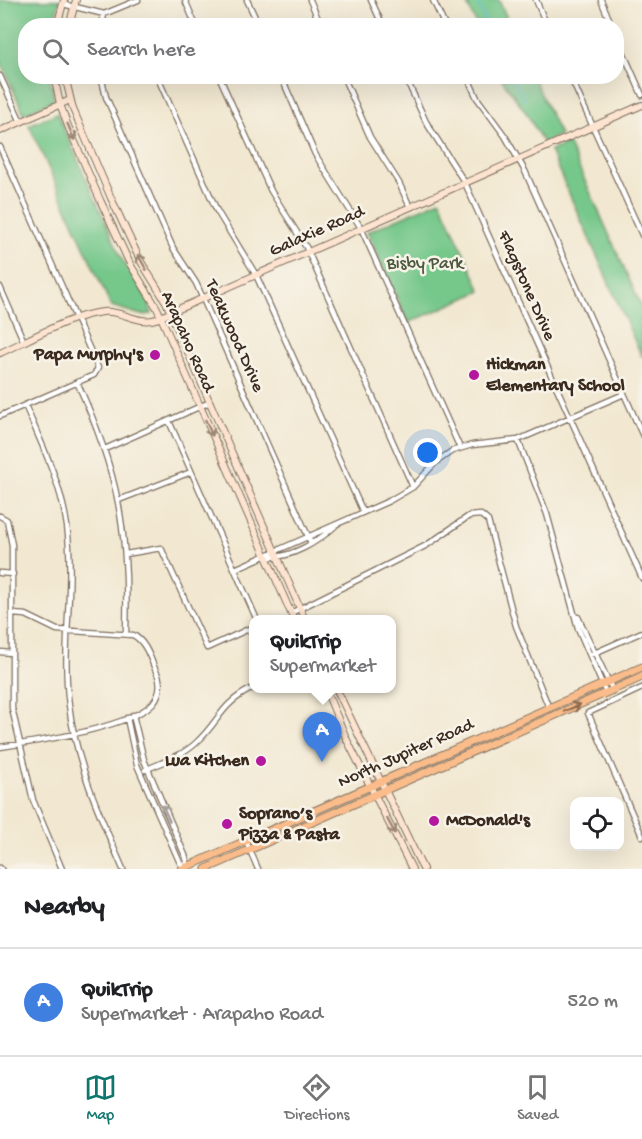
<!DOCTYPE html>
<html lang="en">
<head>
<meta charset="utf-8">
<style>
  :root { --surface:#fff; --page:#f2f2f2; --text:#202124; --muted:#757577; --line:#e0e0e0; --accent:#0f766e }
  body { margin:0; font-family:"Gochi Hand",sans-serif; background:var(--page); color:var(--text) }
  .controls { position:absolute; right:18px; bottom:18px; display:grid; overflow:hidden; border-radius:12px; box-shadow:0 6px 24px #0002 }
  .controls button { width:54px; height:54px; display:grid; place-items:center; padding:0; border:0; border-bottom:2px solid var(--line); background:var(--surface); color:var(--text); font:30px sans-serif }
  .you { position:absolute; left:428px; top:453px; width:21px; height:21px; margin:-15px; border:4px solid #fff; border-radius:50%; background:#1a73e8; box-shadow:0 0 0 9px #1a73e833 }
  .badge { display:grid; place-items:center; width:39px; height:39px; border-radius:50%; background:var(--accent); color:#fff; font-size:20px; font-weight:700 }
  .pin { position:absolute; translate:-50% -50px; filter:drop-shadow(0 2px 3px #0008) }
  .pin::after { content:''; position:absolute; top:32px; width:21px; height:18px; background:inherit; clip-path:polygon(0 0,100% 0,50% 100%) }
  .popup { position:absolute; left:249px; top:615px; width:147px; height:78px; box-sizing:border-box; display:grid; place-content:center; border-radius:12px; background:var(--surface); filter:drop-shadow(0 2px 4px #0005); font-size:20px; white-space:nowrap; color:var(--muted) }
  .popup b { font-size:22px; color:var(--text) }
  .popup::after { content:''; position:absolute; left:50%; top:100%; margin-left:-12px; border:12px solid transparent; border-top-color:var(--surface) }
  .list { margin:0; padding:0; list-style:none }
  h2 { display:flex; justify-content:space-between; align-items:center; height:78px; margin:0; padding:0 24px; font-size:26px }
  h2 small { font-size:20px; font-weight:400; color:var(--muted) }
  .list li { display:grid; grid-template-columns:39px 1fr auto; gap:18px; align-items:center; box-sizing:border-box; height:108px; padding:0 24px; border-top:2px solid var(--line) }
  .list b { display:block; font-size:22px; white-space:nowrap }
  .list p { margin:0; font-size:20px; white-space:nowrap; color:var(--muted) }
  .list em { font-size:20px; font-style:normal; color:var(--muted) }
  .icon { flex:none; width:33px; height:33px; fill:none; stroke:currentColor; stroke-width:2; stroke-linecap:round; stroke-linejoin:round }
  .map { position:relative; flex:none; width:642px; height:869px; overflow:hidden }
  .search { position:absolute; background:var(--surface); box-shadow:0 6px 24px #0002; left:18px; right:18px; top:18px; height:66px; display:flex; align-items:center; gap:15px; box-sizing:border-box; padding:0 21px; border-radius:24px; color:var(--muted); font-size:22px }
  .sheet { height:186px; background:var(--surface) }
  nav { display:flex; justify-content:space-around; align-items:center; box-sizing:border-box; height:84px; border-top:2px solid var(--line); background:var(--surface); font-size:16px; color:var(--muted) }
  nav a { display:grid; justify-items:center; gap:3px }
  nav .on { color:var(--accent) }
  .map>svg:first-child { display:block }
  .green { fill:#75c78a; stroke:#587854; stroke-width:1.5 }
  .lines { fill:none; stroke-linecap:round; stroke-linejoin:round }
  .stream { stroke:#57bed5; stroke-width:1.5 }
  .street-casing { stroke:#7b6c5d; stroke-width:7 }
  .secondary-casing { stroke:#7b6c5d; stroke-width:8 }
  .primary-casing { stroke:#7b6c5d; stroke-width:9 }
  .street { stroke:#fff; stroke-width:4.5 }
  .secondary { stroke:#fde4d0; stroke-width:6 }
  .primary { stroke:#f9bc8a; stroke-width:7 }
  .oneway { stroke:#9c8777 }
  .oneway2 { stroke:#906c4f }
  .oneway3 { stroke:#a79f9a }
  .poi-dot { fill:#b5179e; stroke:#f7f3e8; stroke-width:2 }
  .labels { text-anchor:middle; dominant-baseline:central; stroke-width:5; stroke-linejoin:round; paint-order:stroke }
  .street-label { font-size:18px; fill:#3b2a1e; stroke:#f7f3e8 }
  .park-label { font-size:18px; fill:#4c593e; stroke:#f7f3e8 }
  .poi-label { font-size:18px; font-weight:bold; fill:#3b2a1e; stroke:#f7f3e8; text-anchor:start }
</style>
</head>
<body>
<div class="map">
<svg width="642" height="869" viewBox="0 0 642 869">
  <rect width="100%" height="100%" fill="#f7f3e8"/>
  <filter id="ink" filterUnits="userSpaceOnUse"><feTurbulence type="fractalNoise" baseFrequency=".0167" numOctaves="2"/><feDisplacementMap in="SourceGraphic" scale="12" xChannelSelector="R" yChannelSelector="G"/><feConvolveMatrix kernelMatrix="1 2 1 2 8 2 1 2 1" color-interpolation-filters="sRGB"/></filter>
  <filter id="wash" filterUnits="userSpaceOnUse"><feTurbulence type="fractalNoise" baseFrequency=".008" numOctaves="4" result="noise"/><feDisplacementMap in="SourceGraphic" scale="24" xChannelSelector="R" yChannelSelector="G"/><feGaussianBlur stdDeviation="1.35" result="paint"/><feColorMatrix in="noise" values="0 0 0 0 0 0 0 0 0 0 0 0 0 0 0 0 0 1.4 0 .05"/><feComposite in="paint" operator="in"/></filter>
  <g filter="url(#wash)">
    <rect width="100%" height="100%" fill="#f2e8d1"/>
    <path class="green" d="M0,0H60L53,25L26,26V76L50,77L54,97L53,100L24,114L0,60Z
      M465,0H499L510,25H477Z
      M500,77H533L560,135L543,143L527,114Z
      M57,113L123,261L148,300L152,314L141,315L111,306L29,125Z
      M568,143L642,308V357L550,151Z
      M440,200L481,291L408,323L367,232Z"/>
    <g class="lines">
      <path class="stream" d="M476,0L488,26
        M511,76L525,100"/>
    </g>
  </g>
  <g filter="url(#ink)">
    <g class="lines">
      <g class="street-casing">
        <path id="street" d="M185,0L196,26
          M247,0L259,26
          M310,0L321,26
          M371,0L383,26
          M433,0L445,26
          M536,0L547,26
          M601,0L612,26
          M63,4L104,14L138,0
          M102,26L104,14
          M616,36L642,95
          M0,76L21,122
          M101,76L106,97L173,248L196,283L311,543
          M157,76L217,211L256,275L363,512
          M219,76L271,191L306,247L413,487
          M281,76L315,154L361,228L460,448
          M343,76L370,137L399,183L410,207
          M405,76L426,122L465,183L642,578
          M467,76L477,98L505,136L525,171L642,434
          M570,76L642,235
          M0,147L98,368L94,375L0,416
          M0,287L24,342
          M77,382C119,473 129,533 126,632
          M25,405C42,445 61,483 67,526C75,585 61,647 69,705C76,763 100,816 123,869
          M169,421L257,620
          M518,440L547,514L578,628L606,693
          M105,449L210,402
          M119,500L191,472
          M0,516L7,520L12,545V708L33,800L62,869
          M126,554L161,548L207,648L253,627
          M266,557C290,559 318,542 335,526
          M235,569L389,501L413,487L435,463L452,451L472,445L518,440L624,394
          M0,573L13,574
          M291,613L427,545L469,516L481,515L488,521L516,626L549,708
          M578,617L613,691
          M0,652L12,653
          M590,655L642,632
          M642,688L588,713L642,836
          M133,715L144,760L187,860L186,867
          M127,718L137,765L180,863L186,869
          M0,747C35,742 130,728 153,703C162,692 161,680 155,669C150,657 145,641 133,635L57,630L26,615L12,614
          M145,770C163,762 182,756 196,743C220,721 220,704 253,688
          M246,841L258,869
          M0,868L1,869"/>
      </g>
      <g class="secondary-casing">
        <path id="secondary" d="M57,26L64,0
          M69,26L76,0
          M54,76L60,104L68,126L101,202L130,264L157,308L294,620
          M65,76L73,109L111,198L140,260L166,302L305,620
          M0,131L70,100
          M0,353C29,340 71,315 103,312C123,310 137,325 156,319L642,105
          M325,688L346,738L412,869
          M336,688L423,869"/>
      </g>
      <g class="primary-casing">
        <path id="primary" d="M182,869L642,667
          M206,869L642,677"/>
      </g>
      <use href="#street" class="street"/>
      <use href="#secondary" class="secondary"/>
      <use href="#primary" class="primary"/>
    </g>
    <defs><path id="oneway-shaft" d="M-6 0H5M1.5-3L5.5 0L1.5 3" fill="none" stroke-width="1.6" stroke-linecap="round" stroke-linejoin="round" transform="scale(1.5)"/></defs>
    <g class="oneway">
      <use href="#oneway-shaft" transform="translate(71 132) rotate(67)"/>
      <use href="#oneway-shaft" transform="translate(142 262) rotate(-120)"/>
      <use href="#oneway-shaft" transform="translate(209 428) rotate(66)"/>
      <use href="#oneway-shaft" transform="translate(391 826) rotate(62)"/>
    </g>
    <use class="oneway2" href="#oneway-shaft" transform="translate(572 708) rotate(-23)"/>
    <use class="oneway3" href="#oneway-shaft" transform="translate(166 813) rotate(-114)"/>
  </g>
  <g class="poi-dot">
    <circle cx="155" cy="355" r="6"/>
    <circle cx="474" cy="375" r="6"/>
    <circle cx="261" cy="761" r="6"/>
    <circle cx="434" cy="821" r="6"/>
    <circle cx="227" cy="824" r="6"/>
  </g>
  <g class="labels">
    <g class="street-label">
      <text transform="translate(317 232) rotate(-24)">Galaxie Road</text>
      <text transform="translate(526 286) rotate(66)">Flagstone Drive</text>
      <text transform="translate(234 336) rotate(66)">Teakwood Drive</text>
      <text transform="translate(187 342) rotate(66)">Arapaho Road</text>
      <text transform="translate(406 754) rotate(-24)">North Jupiter Road</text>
    </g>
    <g class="park-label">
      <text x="425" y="264">Bisby Park</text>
    </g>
    <g class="poi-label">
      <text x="143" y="355" text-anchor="end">Papa Murphy's</text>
      <text x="486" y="365">Hickman<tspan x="486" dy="21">Elementary School</tspan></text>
      <text x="249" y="761" text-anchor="end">Lua Kitchen</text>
      <text x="239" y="814">Soprano’s<tspan x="239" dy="21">Pizza &amp; Pasta</tspan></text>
      <text x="446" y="821">McDonald's</text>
    </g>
  </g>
</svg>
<div class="controls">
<button><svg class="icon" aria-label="locate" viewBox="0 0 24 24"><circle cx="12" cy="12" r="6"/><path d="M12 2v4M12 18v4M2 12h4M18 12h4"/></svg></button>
</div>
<div class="you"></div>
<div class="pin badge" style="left:322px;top:762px;background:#3f7fe0">A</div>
<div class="popup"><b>QuikTrip</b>Supermarket</div>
<div class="search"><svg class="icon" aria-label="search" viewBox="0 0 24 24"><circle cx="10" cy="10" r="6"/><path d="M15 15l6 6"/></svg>Search here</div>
</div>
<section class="sheet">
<h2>Nearby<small></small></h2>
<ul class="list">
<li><span class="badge" style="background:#3f7fe0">A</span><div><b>QuikTrip</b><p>Supermarket · Arapaho Road</p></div><em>520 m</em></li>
</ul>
</section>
<nav>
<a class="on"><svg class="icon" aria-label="map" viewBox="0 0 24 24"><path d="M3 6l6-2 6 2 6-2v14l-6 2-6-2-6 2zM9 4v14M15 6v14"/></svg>Map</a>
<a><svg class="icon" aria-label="directions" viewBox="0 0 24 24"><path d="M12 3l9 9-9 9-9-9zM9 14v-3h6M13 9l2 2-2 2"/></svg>Directions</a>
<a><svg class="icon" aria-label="saved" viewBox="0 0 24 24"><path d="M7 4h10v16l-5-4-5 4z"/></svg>Saved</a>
</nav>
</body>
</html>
